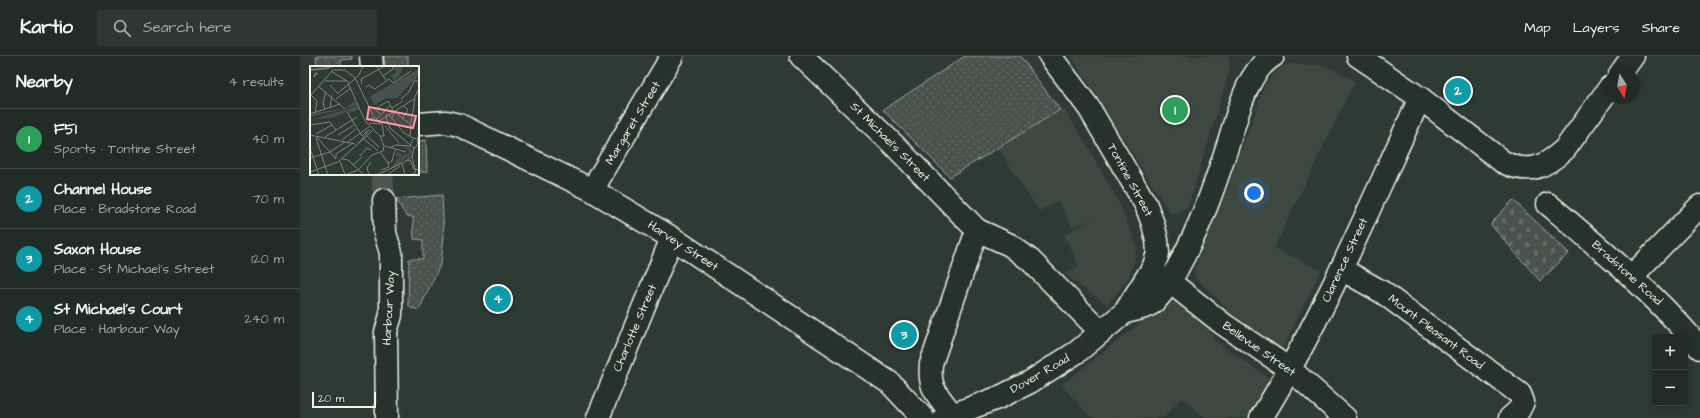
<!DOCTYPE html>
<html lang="en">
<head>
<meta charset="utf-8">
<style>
  :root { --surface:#222c27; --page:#2e3833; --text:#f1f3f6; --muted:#a2a7a7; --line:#3f4844; --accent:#ff9aa2 }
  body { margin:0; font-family:"Architects Daughter",sans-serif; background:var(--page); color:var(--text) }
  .controls { position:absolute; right:12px; bottom:12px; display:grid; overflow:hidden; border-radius:4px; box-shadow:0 2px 10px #0003 }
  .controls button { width:36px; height:36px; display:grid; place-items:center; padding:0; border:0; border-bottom:1px solid var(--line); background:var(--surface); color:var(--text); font:20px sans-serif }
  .compass { position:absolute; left:1304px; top:12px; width:36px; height:36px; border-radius:50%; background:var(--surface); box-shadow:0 2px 10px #0003; rotate:169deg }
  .scale { position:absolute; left:12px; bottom:10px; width:64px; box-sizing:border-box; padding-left:4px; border:2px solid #f4f1e8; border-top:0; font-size:11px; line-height:14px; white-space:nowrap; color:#f4f1e8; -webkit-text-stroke:3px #26332d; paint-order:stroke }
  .you { position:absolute; left:954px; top:137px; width:14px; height:14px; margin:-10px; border:3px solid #fff; border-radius:50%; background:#1a73e8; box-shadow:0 0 0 6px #1a73e833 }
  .badge { display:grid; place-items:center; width:26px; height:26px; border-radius:50%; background:var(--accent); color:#fff; font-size:13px; font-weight:700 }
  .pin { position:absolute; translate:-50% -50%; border:2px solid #fff; box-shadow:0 1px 4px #0006 }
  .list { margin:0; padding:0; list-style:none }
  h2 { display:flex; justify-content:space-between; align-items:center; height:52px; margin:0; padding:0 16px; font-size:17px }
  h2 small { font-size:13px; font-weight:400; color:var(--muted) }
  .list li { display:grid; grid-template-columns:26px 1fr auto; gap:12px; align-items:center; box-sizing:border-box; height:60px; padding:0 16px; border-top:1px solid var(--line) }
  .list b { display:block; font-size:15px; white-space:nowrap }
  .list p { margin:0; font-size:13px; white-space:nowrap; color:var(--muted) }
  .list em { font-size:13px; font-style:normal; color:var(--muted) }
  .icon { flex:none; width:22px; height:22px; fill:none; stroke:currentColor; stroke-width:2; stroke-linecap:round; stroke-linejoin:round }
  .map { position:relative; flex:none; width:1400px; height:362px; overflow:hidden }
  header { display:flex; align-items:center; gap:24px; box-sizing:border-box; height:56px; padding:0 20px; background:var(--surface); border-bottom:1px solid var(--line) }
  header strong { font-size:19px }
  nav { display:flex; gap:22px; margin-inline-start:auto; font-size:14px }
  .search { width:280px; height:36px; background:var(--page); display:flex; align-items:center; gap:10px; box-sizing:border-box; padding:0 14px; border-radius:4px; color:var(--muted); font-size:15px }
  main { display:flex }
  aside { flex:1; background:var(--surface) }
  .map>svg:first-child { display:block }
  .built { fill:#3c4841 }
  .grass { fill:url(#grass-dots); stroke:#9ea29a }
  .cemetery { fill:url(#cemetery-stones); stroke:#9ea29a }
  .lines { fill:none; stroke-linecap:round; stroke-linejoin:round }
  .minor-tunnel { stroke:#4c564f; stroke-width:22; stroke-dasharray:22 11; stroke-linecap:butt }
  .minor-casing { stroke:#f4f1e8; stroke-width:25 }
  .major-casing { stroke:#f4f1e8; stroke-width:25 }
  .minor { stroke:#26332d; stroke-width:22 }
  .major { stroke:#26332d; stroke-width:22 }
  .labels { text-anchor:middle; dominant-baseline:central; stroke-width:3; stroke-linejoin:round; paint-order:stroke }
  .street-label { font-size:12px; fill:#f4f1e8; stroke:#26332d }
  .inset-river { fill:none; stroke:#6f7770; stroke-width:2 }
  .inset-road { fill:none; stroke:#7d847c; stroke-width:1 }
  .view { fill:#ff9aa2; fill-opacity:0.15; stroke:#ff9aa2; stroke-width:2 }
  .inset-edge { fill:none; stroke:#f4f1e8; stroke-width:2 }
</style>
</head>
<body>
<header>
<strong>Kartio</strong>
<div class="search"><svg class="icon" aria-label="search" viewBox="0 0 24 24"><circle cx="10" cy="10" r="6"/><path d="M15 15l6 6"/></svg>Search here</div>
<nav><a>Map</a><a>Layers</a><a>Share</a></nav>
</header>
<main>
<aside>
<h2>Nearby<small>4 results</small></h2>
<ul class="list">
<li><span class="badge" style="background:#2e9e5b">1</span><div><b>F51</b><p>Sports · Tontine Street</p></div><em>40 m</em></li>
<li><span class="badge" style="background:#0f9aa8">2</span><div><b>Channel House</b><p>Place · Bradstone Road</p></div><em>70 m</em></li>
<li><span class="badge" style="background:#0f9aa8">3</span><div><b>Saxon House</b><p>Place · St Michael's Street</p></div><em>120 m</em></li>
<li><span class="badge" style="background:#0f9aa8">4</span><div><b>St Michael's Court</b><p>Place · Harbour Way</p></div><em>240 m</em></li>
</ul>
</aside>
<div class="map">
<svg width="1400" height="362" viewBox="0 0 1400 362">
  <defs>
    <pattern id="grass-dots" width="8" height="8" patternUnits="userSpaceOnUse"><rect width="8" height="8" fill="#48524c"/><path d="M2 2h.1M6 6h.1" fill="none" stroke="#636b66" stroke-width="1.8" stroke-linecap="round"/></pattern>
    <pattern id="cemetery-stones" width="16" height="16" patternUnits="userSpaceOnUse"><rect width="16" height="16" fill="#48524c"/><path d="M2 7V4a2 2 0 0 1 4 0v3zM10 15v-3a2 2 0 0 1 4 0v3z" fill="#636b66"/></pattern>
  </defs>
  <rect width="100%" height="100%" fill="#2e3b34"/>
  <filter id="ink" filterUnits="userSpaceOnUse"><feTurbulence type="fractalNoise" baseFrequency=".025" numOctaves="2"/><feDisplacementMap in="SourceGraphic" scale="8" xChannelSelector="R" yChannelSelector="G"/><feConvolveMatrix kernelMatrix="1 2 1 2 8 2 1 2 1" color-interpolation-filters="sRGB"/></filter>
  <g filter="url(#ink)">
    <path class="built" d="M771,0H929L930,13L888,151L877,157H870Z
      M991,8L1023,9L1055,25L974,192L1021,214L983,292L977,293L929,258L925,250L895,221L894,215L921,150L965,29L977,14L984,9Z
      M763,52L786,87L820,149L837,191L834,207L825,228L807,249L764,218L779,210L764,179L797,160L773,172L758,145L739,155L698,92Z
      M869,239L908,270L914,284L971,324L946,362H906L882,342L863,362H792L761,329L851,259Z"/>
    <path class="grass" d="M16,0H52V3L41,4V11H17Z
      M84,0H108V11H85Z
      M665,0H720L760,54L650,121L583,54Z
      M126,84L127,116H118V85Z
      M142,139L144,180L141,207L119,254L111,252L108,248L109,203H123V184L114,183L113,161L106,160L96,143Z"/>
    <path class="cemetery" d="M1213,144L1269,197L1240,225L1191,169L1193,165Z"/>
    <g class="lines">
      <path class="minor-tunnel" d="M82,118L84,144"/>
      <g class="minor-casing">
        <path id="minor" d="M71,0L72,11
          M501,0L595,90L677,174L710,189L730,204L801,276
          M118,68L146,66L159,69L292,134L372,182L590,327L623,362
          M292,134L372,0
          M84,144L85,177L91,197V259L86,276L87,362
          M1248,148C1302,194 1355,238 1400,292
          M1041,213L1082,236L1220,338L1223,346L1219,354L1210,362
          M1332,220L1400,150
          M870,226L923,268L991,314L1045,362
          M298,362L372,182
          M654,362C641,340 628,337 631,308L677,174
          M961,362C1024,260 1070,150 1120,42"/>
      </g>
      <g class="major-casing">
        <path id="major" d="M1058,0L1120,42L1203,106C1229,119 1245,111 1265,93L1310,31
          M1320,18L1333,0
          M825,256C835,254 843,253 851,248C863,239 871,224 878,211C901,170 916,126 930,82C939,54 947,16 973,0
          M644,362L700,341L730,326L777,296L825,256L854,210L858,197L857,184L853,168L846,149L789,52L750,0"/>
      </g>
      <use href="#minor" class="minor"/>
      <use href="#major" class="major"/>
    </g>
  </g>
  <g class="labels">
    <g class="street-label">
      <text transform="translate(333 67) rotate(-59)">Margaret Street</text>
      <text transform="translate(590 86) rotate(45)">St Michael's Street</text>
      <text transform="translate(830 124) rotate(61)">Tontine Street</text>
      <text transform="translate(383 190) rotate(33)">Harvey Street</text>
      <text transform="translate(1045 204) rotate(-65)">Clarence Street</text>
      <text transform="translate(1327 217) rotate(42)">Bradstone Road</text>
      <text transform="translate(89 252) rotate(-87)">Harbour Way</text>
      <text transform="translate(335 272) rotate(-67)">Charlotte Street</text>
      <text transform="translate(1136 276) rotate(37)">Mount Pleasant Road</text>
      <text transform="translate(959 293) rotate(35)">Bellevue Street</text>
      <text transform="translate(740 318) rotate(-30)">Dover Road</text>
    </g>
  </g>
  <g transform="translate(10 10)">
    <rect width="109" height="109" fill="#2e3b34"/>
    <path d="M109,3V9L87,32H76L64,39L61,32L56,36L62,29ZM44,35L48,39L0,51V48L35,42ZM48,40L50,43L39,47L38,45L24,51L0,54ZM92,81L101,82L102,87L85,102L63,109L81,102L88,92H92L86,90V87L89,86L93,91V88H99V84Z" fill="#48524c"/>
    <path d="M82,0H93L90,9L84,15L81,10L86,6Z" fill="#48524c"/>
    <path class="inset-river" d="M0,4L19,2"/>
    <path class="inset-road" d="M7,0L23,1M66,0L76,14M21,5L40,17L49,9L53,0M7,7L4,11L5,7H6L8,8M73,10L83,3L82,0M45,12L63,49M15,15H36M38,17L55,55L70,70H74L72,58L64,51L57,55M52,18L51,13L75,0M20,19L28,28M9,21L35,43M56,21L59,19L65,23L79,13L83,17L101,5M28,27L39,18M1,29L7,35L5,47M0,30L23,4H35L45,12M26,33L41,22M91,33L99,26L105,14L109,16M20,41L22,29M82,42L93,35M15,43L13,37L16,25M37,46L52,70L57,65M85,46L101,59M0,48L30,38M70,48L65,43L78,35L84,47L82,52M77,48L76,52L80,62L104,82L102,92M79,49L94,67L100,70M66,53L81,39M92,53L98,44L94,40M69,55L104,33L109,22M59,57L72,58M101,57L105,33M101,58L100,71L107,73M0,59L20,56L26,64M75,60L89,77M6,68L22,59M0,69L45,78M28,69L44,59M6,70L26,93M57,70L69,81M15,71L47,51M6,72L18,109M54,73L68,85M32,74L46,63M38,76L59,61M49,77L60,63M75,80L96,86M0,82L9,109M80,82L85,79L100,80L103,73M104,82L107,80L109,64M71,87L78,97M50,90L57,82L61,84M0,92L20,86L35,76M26,92V88L43,77M32,93L38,94L54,109M30,95L35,109M96,95L100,94L104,103L109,104M78,97L82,95L85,84M43,99L52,91M49,103L62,89L73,85L74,80L70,70M71,104L79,101L78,97M0,106L28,96L63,64M35,109L48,104M59,109L57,102L61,96M67,109L92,97M77,109L90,100M95,109L92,98L102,90M101,109L106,106L102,92"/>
    <path class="view" d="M59,41L106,50L103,62L57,53Z"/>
    <rect width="109" height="109" class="inset-edge"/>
  </g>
</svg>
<div class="controls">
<button>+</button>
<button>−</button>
</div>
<svg class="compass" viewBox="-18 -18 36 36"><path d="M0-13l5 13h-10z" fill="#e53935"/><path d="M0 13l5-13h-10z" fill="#a2a7a7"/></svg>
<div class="scale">20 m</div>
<div class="you"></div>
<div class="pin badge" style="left:875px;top:54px;background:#2e9e5b">1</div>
<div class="pin badge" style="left:1158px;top:35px;background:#0f9aa8">2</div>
<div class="pin badge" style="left:604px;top:279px;background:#0f9aa8">3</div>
<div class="pin badge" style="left:198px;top:243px;background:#0f9aa8">4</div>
</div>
</main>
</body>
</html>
